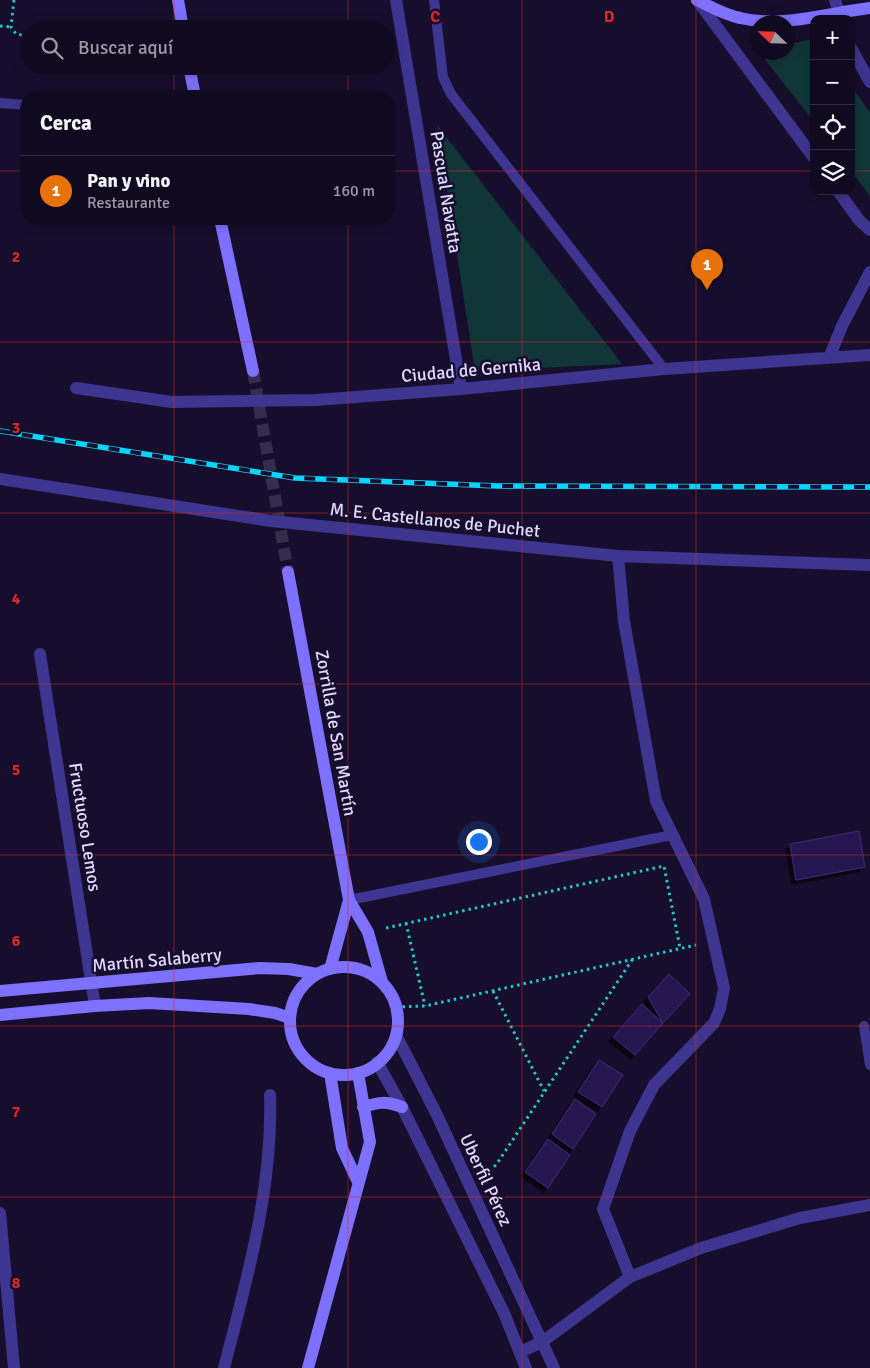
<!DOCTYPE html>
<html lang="es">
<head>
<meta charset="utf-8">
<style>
  :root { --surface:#100a21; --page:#19132a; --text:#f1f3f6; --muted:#9c9aa5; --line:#302b3f; --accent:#8c9099 }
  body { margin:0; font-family:Signika,sans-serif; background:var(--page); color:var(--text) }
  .controls { position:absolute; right:15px; top:15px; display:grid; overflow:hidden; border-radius:10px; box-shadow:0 2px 12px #0003 }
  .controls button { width:45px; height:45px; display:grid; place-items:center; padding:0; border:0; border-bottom:1px solid var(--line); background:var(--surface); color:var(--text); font:25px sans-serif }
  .compass { position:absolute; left:750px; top:15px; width:45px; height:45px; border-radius:50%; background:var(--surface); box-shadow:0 2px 12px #0003; rotate:293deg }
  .you { position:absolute; left:478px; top:841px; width:18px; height:18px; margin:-12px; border:4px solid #fff; border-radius:50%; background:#1a73e8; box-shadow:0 0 0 8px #1a73e833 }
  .badge { display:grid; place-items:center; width:32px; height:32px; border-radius:50%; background:var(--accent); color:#fff; font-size:16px; font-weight:700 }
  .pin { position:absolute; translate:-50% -41px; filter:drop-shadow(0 1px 2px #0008) }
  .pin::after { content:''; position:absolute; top:26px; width:18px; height:15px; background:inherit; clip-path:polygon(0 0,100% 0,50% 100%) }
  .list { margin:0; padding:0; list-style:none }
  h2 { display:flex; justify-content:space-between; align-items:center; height:65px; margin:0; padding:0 20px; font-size:21px }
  h2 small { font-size:16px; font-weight:400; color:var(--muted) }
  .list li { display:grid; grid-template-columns:32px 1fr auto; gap:15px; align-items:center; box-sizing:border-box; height:70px; padding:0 20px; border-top:1px solid var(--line) }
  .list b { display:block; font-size:19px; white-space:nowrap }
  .list p { margin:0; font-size:16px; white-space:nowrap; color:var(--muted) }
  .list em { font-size:16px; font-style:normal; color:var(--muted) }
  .icon { flex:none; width:28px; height:28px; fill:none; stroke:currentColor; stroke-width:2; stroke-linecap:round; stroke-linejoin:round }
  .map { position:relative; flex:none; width:870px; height:1368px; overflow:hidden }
  .search { position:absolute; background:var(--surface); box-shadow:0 2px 12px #0003; left:20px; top:20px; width:375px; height:55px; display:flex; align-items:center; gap:12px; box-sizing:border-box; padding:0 18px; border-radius:28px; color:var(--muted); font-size:19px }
  .panel { position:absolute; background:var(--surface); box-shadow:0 2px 12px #0003; left:20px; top:90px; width:375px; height:135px; border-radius:20px }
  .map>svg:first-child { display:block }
  .green { fill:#113637 }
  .building { fill:#27194f; stroke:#3f287e; filter:url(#shadow) }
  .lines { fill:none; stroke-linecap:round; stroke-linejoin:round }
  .secondary-tunnel { stroke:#342d4c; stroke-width:12; stroke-dasharray:12 6; stroke-linecap:butt }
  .path { stroke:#24c8c9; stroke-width:3; stroke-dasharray:2.5 4; stroke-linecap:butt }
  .lane { stroke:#3e3590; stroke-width:10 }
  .street { stroke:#3e3590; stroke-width:12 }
  .secondary { stroke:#7e71ff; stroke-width:12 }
  .rail-casing { stroke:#06d6ff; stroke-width:5.5 }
  .rail { stroke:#160e2c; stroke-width:4; stroke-dasharray:11; stroke-linecap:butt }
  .grid { fill:none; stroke:#d62828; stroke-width:1; stroke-opacity:0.55 }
  .labels { text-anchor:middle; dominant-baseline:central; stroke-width:5; stroke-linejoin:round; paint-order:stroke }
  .street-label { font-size:18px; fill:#e1daff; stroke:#160e2c }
  .grid-label { font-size:16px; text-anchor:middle; font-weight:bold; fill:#d62828; stroke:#160e2c; stroke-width:5; stroke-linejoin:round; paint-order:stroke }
</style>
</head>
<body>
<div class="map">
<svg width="870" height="1368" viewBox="0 0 870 1368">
  <defs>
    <filter id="shadow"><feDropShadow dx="-4.5" dy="4.5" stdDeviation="0" flood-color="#0009"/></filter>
  </defs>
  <rect width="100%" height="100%" fill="#160e2c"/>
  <path class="green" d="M814,39V122L760,53L788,52V44Z
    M851,86L870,112V196L851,171Z
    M437,125L622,364L475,371Z"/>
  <path class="building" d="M859,831L865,867L796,880L790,844Z
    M669,974L690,994L663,1023L648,997Z
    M642,1004L663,1023L635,1055L613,1037Z
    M599,1060L623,1075L602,1107L578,1092Z
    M575,1099L596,1114L573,1149L552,1134Z
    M548,1139L570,1155L548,1188L525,1172Z"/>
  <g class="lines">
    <path class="secondary-tunnel" d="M253,371L288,572"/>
    <path class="path" d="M14,0L11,27L16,34L29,36
      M0,26L11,27
      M406,923L425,1006
      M386,928L664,866L680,948
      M493,991L544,1091
      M396,1007L425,1006L696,945
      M486,1177L498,1162L632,960"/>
    <path class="lane" d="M434,0L443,77L451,94L664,369
      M0,103L26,105
      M349,900L672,835
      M864,1026L870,1065"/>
    <path class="street" d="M396,0L461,389
      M697,0L814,158
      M835,0L841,19
      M851,48L870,82
      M838,191L859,220L870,230
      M829,358L842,326L870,272
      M76,388L172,402L316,400L461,389L664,369L870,355
      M0,479L271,521L618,556L870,565
      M618,556L624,621L656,801L704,899L724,988L720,1009L714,1023L654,1085L630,1131L603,1209L630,1277
      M40,654L95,1006
      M396,1035L437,1115L554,1368
      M377,1062L402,1107L504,1313L526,1368
      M0,1213L14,1368
      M520,1352L542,1342L630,1277L701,1248L800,1218L870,1205
      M224,1368C247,1279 273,1188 270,1095"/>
    <path class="secondary" d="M178,0L183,29
      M697,0C711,7 725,15 740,18C783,28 827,13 870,8
      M189,66L195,96
      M220,219L253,371
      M288,572L349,900L368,932L382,982
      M290 1021a54 54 0 1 1 108 0a54 54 0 1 1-108 0Z
      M330,969L349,900
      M0,991L260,968L289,969L317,974
      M0,1015L95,1006L149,1003L249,1009L275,1013L290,1018
      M330,1073L342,1148L358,1182
      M363,1107C380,1102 385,1101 402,1107
      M308,1368L370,1142L358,1073"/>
    <g class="rail-casing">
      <path id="rail" d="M0,431L295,478L498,486L870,487"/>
    </g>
    <use href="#rail" class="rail"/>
  </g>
  <path class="grid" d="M174,0V29M348,0V29M522,0V1368M696,0V1368M174,66V96M348,66V96M0,171H26M389,171H814M851,171H870M174,219V1368M348,219V1368M0,342H870M0,513H870M0,684H870M0,855H870M0,1026H870M0,1197H870"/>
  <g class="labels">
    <g class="street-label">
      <text transform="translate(446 192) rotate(81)">Pascual Navatta</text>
      <text transform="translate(471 370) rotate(-5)">Ciudad de Gernika</text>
      <text transform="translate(435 520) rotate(6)">M. E. Castellanos de Puchet</text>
      <text transform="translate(336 733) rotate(80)">Zorrilla de San Martín</text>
      <text transform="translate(85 827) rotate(81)">Fructuoso Lemos</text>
      <text transform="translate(157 960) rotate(-5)">Martín Salaberry</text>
      <text transform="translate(486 1180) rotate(65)">Uberfil Pérez</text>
    </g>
  </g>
  <g class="grid-label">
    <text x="435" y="22">C</text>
    <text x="609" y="22">D</text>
    <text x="16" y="262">2</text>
    <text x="16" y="433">3</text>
    <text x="16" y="604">4</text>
    <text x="16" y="775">5</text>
    <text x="16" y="946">6</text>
    <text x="16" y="1117">7</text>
    <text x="16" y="1288">8</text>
  </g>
</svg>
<div class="controls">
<button>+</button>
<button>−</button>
<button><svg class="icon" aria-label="locate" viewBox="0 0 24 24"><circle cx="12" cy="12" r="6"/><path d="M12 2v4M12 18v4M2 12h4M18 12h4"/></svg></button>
<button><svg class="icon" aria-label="layers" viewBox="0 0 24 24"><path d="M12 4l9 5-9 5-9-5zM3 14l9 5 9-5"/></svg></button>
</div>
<svg class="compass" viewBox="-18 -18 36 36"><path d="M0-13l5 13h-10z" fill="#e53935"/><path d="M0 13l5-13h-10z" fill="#9c9aa5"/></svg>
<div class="you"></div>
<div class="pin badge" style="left:707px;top:290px;background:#e8710a">1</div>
<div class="search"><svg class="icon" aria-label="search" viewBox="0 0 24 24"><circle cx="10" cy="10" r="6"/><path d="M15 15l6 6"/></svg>Buscar aquí</div>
<section class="panel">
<h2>Cerca<small></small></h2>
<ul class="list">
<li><span class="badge" style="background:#e8710a">1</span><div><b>Pan y vino</b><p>Restaurante</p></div><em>160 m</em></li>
</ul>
</section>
</div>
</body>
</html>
